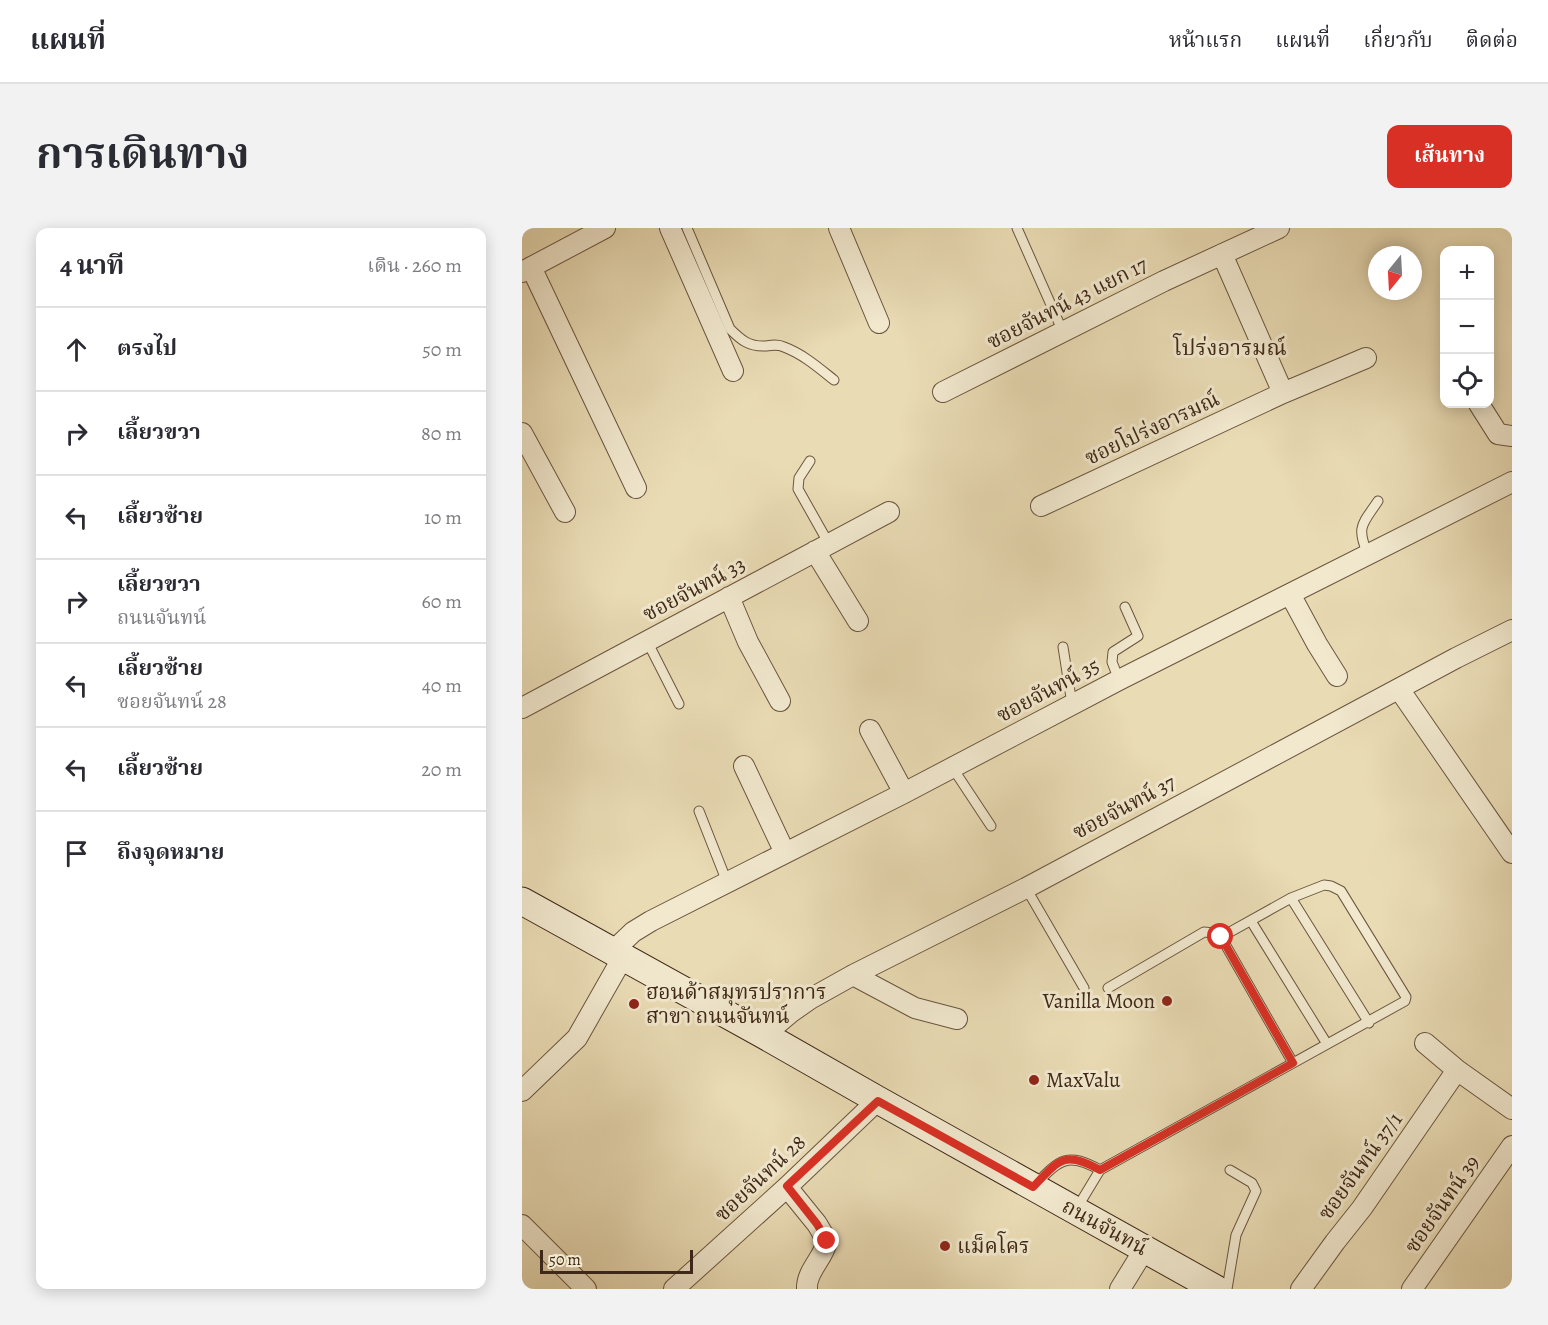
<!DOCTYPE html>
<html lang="th">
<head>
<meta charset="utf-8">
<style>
  :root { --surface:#fff; --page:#f2f2f3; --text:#2b2b33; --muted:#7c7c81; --line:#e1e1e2; --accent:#d93025 }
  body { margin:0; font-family:Alegreya,"Noto Serif Thai",serif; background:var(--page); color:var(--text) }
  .controls { position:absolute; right:18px; top:18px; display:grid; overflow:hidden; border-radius:12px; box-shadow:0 3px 15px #0003 }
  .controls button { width:54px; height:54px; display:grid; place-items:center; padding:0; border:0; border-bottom:2px solid var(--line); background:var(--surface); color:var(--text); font:30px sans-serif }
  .compass { position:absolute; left:846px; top:18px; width:54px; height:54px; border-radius:50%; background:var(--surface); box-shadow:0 3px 15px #0003; rotate:198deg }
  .scale { position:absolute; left:18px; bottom:15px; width:153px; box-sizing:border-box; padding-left:6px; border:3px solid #3f2817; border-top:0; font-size:16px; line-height:21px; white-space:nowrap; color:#3f2817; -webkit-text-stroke:4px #f1e8ce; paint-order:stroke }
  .stop { position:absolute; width:18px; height:18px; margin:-14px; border:4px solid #d93025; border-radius:50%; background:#fff }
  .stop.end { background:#d93025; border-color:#fff; box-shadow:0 2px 6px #0008 }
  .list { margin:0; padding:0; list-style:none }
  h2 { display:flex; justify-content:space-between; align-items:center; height:78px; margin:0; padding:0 24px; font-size:26px }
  h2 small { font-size:20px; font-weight:400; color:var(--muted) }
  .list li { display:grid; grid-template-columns:39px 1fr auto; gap:18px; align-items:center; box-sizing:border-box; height:84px; padding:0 24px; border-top:2px solid var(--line) }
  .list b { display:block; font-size:22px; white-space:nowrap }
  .list p { margin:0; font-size:20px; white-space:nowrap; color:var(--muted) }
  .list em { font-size:20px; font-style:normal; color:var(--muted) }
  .icon { flex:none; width:33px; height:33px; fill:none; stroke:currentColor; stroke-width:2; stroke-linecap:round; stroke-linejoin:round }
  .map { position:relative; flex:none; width:990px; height:1061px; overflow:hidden; border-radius:12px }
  header { display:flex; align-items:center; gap:36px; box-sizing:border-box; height:84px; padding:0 30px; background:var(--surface); border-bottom:2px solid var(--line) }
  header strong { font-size:28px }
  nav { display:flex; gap:33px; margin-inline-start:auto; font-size:21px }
  .intro { display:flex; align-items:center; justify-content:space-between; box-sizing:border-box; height:144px; padding:0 36px }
  h1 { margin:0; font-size:42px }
  .button { padding:15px 27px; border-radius:12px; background:var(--accent); color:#fff; font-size:21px; font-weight:700 }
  main { display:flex; gap:36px; padding:0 36px }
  aside { flex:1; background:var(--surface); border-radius:12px; box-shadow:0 3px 15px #0003 }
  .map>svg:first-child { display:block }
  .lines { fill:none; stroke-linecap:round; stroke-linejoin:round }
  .service-casing { stroke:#6a553e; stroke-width:11 }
  .minor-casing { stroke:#6a553e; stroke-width:22 }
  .secondary-casing { stroke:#3f2817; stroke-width:29 }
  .service { stroke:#f1e8ce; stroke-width:9 }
  .minor { stroke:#f1e8ce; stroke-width:20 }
  .secondary { stroke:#f1e8ce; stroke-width:27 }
  .route { stroke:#d93025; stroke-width:8 }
  .poi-dot { fill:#8f2418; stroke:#f1e8ce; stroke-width:2 }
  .labels { text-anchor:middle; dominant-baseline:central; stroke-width:6; stroke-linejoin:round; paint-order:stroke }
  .street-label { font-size:21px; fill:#3f2817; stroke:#f1e8ce }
  .poi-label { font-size:21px; fill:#3f2817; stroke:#f1e8ce; text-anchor:start }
  .neighbourhood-label { font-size:22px; fill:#3f2817; stroke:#f1e8ce }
</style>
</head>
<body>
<header>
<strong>แผนที่</strong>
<nav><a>หน้าแรก</a><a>แผนที่</a><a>เกี่ยวกับ</a><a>ติดต่อ</a></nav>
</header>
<div class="intro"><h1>การเดินทาง</h1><a class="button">เส้นทาง</a></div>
<main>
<aside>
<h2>4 นาที<small>เดิน · 260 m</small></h2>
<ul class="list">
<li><svg class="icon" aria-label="ahead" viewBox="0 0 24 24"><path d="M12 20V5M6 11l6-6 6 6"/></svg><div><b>ตรงไป</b></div><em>50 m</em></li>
<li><svg class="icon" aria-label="right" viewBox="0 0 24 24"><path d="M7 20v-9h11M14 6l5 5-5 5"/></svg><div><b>เลี้ยวขวา</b></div><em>80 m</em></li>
<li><svg class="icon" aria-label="left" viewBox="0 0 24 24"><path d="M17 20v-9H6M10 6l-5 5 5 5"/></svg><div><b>เลี้ยวซ้าย</b></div><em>10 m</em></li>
<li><svg class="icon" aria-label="right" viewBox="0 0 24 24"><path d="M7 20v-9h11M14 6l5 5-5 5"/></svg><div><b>เลี้ยวขวา</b><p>ถนนจันทน์</p></div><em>60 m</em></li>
<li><svg class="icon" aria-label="left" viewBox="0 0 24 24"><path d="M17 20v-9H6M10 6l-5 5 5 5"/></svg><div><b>เลี้ยวซ้าย</b><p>ซอยจันทน์ 28</p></div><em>40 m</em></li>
<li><svg class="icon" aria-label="left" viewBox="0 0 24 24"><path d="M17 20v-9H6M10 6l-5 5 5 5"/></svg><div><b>เลี้ยวซ้าย</b></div><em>20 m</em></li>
<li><svg class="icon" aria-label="arrive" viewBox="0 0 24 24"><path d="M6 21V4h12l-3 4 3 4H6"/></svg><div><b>ถึงจุดหมาย</b></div></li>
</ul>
</aside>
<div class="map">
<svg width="990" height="1061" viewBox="0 0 990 1061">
  <rect width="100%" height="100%" fill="#e9dbb4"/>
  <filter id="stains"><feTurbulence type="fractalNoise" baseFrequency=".00333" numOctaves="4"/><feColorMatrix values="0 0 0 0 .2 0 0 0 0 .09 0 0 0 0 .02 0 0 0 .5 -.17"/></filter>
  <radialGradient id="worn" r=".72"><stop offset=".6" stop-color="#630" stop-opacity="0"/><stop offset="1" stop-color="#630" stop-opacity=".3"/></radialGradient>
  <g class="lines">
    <g class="service-casing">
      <path id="service" d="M165,0L208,101C219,112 227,119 244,118C250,117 256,116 262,119C281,126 297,140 312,152
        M495,0L541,104
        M288,233L277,250L276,261L307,316
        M846,327C834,298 840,297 856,273
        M125,413L157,476
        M541,419L550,476
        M597,452L590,434L591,424L616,408L603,379
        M430,539L469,598
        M177,583L205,654
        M504,660L562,760
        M769,670L847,795
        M729,693L805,816
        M586,760L682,704L692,705L699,709L771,835
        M514,956C538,931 546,924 578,942
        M555,980L578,942L883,773L884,769L819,663L809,658L802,657L769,670L699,709
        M705,1061L714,1007L734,963L730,955L708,942"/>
    </g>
    <g class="minor-casing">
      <path id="minor" d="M148,0L211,143
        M317,0L357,95
        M700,26L761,165
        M9,39L114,260
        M0,44L83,0
        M421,164L642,53L757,0
        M957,176L976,206L990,208
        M0,205L43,284
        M519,278L761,165L844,130
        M293,323L336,393
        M768,366L795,416L815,448
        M207,369L226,414L258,473
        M877,461L990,625
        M0,480L367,284
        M348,502L382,565
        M222,538L263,625
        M91,723L111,704L129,693L382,565L597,452L990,254
        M331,747L393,780L435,791
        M242,807L268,785L288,771L331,747L504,660L934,430L990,402
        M903,815L935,842L990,881
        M0,863L55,810L101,729
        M265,959L295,996L305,1013C302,1030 284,1043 285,1061
        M0,997L64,1061
        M152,1061L265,959L356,872
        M598,1061L622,1022
        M779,1061L813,1014L840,980L935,842
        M890,1061L990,918"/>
    </g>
    <g class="secondary-casing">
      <path id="secondary" d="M0,673L242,807L356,872L694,1061"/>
    </g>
    <use href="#service" class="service"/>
    <use href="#minor" class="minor"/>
    <use href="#secondary" class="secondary"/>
  </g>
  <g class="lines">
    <path class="route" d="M305,1013L295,996L265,958L356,873L511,959C537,932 542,922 578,942L771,835L699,709"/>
  </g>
  <g class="poi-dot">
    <circle cx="645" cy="773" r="6"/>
    <circle cx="112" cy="776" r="6"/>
    <circle cx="512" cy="852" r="6"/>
    <circle cx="423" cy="1018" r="6"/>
  </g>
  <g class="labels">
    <g class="street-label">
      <text transform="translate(545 75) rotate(-27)">ซอยจันทน์ 43 แยก 17</text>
      <text transform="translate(630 200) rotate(-25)">ซอยโปร่งอารมณ์</text>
      <text transform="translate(172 361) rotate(-28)">ซอยจันทน์ 33</text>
      <text transform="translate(526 462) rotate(-28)">ซอยจันทน์ 35</text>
      <text transform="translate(602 579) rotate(-28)">ซอยจันทน์ 37</text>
      <text transform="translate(838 938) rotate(-54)">ซอยจันทน์ 37/1</text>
      <text transform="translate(238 950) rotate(-43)">ซอยจันทน์ 28</text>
      <text transform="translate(920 976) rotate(-55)">ซอยจันทน์ 39</text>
      <text transform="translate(583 999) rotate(29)">ถนนจันทน์</text>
    </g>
    <g class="poi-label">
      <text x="124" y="764">ฮอนด้าสมุทรปราการ<tspan x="124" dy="24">สาขา ถนนจันทน์</tspan></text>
      <text x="633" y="773" text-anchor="end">Vanilla Moon</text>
      <text x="524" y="852">MaxValu</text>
      <text x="435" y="1018">แม็คโคร</text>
    </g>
    <g class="neighbourhood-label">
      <text x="708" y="120">โปร่งอารมณ์</text>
    </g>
  </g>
  <rect width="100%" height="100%" filter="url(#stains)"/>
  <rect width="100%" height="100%" fill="url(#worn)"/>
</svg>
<div class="controls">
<button>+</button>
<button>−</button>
<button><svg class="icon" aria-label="locate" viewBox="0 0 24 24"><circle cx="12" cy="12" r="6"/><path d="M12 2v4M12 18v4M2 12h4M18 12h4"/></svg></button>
</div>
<svg class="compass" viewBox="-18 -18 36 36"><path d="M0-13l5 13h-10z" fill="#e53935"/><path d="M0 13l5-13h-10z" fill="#7c7c81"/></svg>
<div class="scale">50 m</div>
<div class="stop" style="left:699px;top:709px"></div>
<div class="stop end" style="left:305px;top:1013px"></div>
</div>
</main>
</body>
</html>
